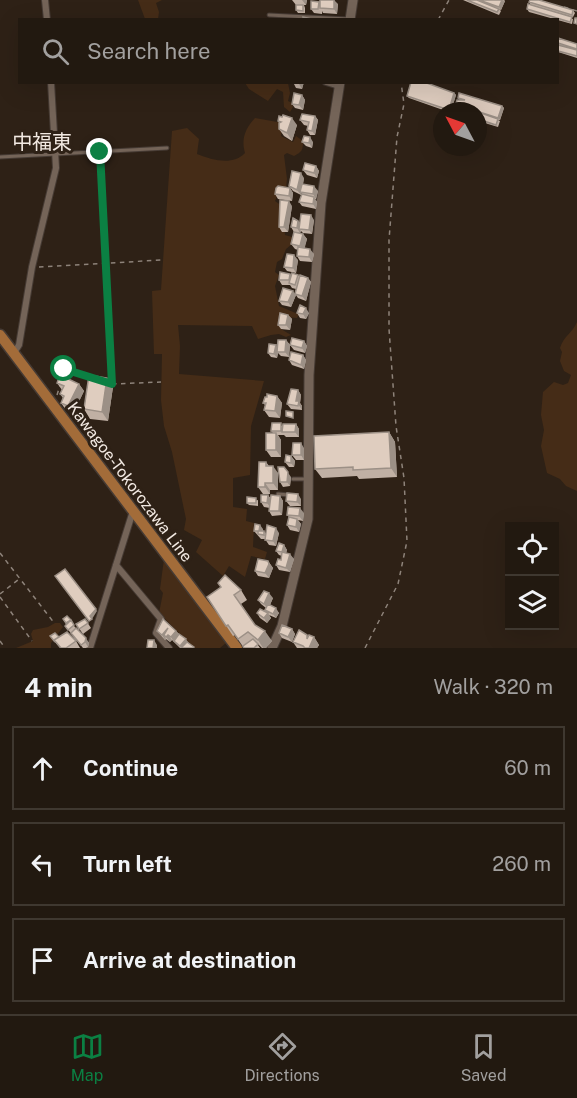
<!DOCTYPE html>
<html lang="en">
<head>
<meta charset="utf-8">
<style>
  :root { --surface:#221910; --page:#2a2219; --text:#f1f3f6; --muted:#a2a09f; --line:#3f3830; --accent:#0b8043 }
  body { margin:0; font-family:"Public Sans","Noto Sans JP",sans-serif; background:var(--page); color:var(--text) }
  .controls { position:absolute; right:18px; bottom:18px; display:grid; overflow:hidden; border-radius:0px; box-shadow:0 6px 24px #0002 }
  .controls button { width:54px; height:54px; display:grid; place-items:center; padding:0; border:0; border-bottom:2px solid var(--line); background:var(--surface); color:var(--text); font:30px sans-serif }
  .compass { position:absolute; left:433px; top:102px; width:54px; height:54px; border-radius:50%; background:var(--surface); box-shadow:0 6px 24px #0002; rotate:311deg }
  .stop { position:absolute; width:18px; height:18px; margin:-14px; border:4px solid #0b8043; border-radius:50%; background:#fff }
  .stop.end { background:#0b8043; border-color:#fff; box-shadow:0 2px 6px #0008 }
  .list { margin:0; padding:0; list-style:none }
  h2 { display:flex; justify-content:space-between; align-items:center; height:78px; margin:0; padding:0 24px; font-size:26px }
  h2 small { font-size:20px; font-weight:400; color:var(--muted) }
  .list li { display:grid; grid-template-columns:39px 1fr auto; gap:18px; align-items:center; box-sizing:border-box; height:84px; margin:0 12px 12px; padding:0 12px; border:2px solid var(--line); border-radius:0px }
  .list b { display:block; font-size:22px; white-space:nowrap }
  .list em { font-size:20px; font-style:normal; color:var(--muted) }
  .icon { flex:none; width:33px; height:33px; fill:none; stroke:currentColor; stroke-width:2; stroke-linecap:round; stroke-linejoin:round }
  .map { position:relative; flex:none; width:577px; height:648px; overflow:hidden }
  .search { position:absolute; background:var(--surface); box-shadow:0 6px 24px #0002; left:18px; right:18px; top:18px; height:66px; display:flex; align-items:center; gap:15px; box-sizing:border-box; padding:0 21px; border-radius:0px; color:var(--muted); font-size:22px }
  .sheet { height:366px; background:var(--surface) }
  nav { display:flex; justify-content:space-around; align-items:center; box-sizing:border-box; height:84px; border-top:2px solid var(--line); background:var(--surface); font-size:16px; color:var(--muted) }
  nav a { display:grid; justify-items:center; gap:3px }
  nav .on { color:var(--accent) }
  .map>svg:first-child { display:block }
  .green { fill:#452c17 }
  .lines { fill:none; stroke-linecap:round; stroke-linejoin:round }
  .lane-casing { stroke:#463b34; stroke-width:5 }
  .street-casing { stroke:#463b34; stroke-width:8 }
  .secondary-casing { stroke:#463b34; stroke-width:11 }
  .primary-casing { stroke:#463b34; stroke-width:13 }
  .path { stroke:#8e837a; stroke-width:1.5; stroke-dasharray:4.5 4.5; stroke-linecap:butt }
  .lane { stroke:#746458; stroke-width:3 }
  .street { stroke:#746458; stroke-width:6 }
  .secondary { stroke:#746458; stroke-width:9 }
  .primary { stroke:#a36c39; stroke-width:10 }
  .wall { fill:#c0b0a4 }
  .shaded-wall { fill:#9c9086 }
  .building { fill:#dfcdbf; stroke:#9c9086; stroke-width:1.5 }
  .route { stroke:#0b8043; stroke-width:8 }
  .labels { text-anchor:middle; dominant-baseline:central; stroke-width:6; stroke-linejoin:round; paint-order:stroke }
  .street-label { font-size:16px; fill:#f2e9e2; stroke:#2e2116 }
  .quarter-label { font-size:20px; fill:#f2e9e2; stroke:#2e2116 }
</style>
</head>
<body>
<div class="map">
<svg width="577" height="648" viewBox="0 0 577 648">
  <rect width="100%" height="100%" fill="#2e2116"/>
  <path class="green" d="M138,0H162L156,3L159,12L158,19H145Z
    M245,83H288L290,93L288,101L292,103L293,107L290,112L284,107L283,92L277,89L268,101L249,89Z
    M255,118L283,123L281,136L293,142L296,136L303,141C303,150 302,152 294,156L287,153L284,155L287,179L286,188L280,189L275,201L282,206L285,235L292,237V244L286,249L282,259L277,262L275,272L279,275L275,286L279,306L298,314V316L297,318L283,317L281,329L291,335L286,337L279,334L271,335L258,339L252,326L178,325L180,346L179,374L264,381L251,426L250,475L233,478V507L247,509L246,521L254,523L253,547L267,552L265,559L251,556L245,577L229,566L223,576L196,552L202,540L184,530L186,519L172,452L164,426L161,400L162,354H154L152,291L161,290L172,131L187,128L199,139L197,154C212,160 233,166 245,153C241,139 245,129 255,118Z
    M577,322V491L566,486L560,479L547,473L541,446L544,430L541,415L543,392L554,382L563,385L568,383L571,375L564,371L560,361L562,352L560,348C564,335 572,334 577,322Z
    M164,559L227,642L220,648H194L159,613L163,593L160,589Z
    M55,623H60L63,627L51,643V648H16L33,641L31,634L33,630L48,627Z"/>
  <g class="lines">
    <g class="lane-casing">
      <path id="lane" d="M269,15L348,19
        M0,157L167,148
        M293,479H306
        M278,494L289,495"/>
    </g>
    <g class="street-casing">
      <path id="street" d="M45,0L47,20
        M326,82L339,86
        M14,353L19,345L32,267L56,168L51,82
        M116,565L161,619L156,633L169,648
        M90,648L133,511"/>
    </g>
    <g class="secondary-casing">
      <path id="secondary" d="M350,20L353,0
        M272,648L282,626L308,519L309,375L321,203L340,82"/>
    </g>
    <g class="primary-casing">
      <path id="primary" d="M0,335L237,648"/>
    </g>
    <path class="path" d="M564,7L577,11
      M438,20L449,0
      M100,155L112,384
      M39,267L162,260
      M62,378L64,369L88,377
      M112,384L161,382
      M57,395L60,385
      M0,553L55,624
      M0,594L18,580
      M0,597L32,641
      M0,641L5,648
      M365,648L398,584L407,541L404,478L396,426L389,329V240L397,137L404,104L401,82"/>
    <use href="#lane" class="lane"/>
    <use href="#street" class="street"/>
    <use href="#secondary" class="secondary"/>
    <use href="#primary" class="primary"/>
  </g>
  <path class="wall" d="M292,0H307L306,5H304L305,8V13H298L296,10V5Z
    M463,0H504L505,1L501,10L499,9L501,11L499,15Z
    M529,2L573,10L575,13L573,17L531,5Z
    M320,3L338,4L337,14L323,13L322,11V14L314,13L311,9Z
    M527,9L573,19L572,24L529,12Z
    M558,38L577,44V58L558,52Z
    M293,82H304L302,89L296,88Z
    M454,93L456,95L451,111H446L409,98L407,96Z
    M302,95L305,100L303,110L295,108L292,104Z
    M458,98L502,106L504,108L500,120H498L500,121L498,127L478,121V111Z
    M315,116L318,120L315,135H310L307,130L308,126L304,125L300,120Z
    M278,121L297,125L292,141L284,136L279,129V123Z
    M302,142H313L312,148L306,146Z
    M316,166L319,171L317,178L307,175L303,170Z
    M304,178L303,184L318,191L316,199H315L317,202L316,209L302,206L299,202L302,194L301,193V195L293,191L289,186Z
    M290,188L293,193L292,201L278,199L275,194Z
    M292,206L288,232H282L279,227Z
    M314,220L312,234L303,233L301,231L300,233L295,232L303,234L307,239L304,248L314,254L312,262L300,261L297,256L298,250L295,249L291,244L294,232L291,227L298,221L300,223Z
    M298,260L296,273L287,271L284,267Z
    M290,274L291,276L298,275L300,277L308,278L311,282L306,301L298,298L296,295L291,307L282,305L279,301L295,294L296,289L292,288L290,285H282L279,280Z
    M297,313H309L306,319L300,318Z
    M288,315L292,319L290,330L281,329L278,325Z
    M286,340L290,345L289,357L281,356L278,353L277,358L271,357L268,353L278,348Z
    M304,341L307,346L305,353L294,350L290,345Z
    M303,355L306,360L304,369L292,365L289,360Z
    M57,383L79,384L84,391L73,414L66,410L61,403L63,398L60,394L62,390Z
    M113,387L108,421L90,419L84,409Z
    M298,390L301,395L300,403L302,406V410L291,409L287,404Z
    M277,396L282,403L280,418L269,417L264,410L265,405L263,403Z
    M296,424L299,429V437H286L284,435H278L281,440V457H271L266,450L273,433L271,431L283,425Z
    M389,432L395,442L397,477L359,479L357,476L322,478L315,469Z
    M304,448V460H296L292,455Z
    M291,456L295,461L294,467H289L285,462Z
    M266,462L269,466L278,473V490H270V494H263L258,487Z
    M291,477L290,486L283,487L280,482Z
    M268,495L271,499L280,496L283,501L282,515L272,516L269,511L270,508L264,507L261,502Z
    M301,499V506H290L286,501Z
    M258,500V506L249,505L247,503Z
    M304,513L303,521L298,520L301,524L299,532L290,530L287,525L289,517L287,515Z
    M263,529V531H264L266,534L279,533L276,546L269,545L265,539H261L254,531Z
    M284,545L287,550L286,553L294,559L290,572L279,570L276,565L281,560L282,556L279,555L276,551Z
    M268,561L273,568L269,578L258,576L255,571Z
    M241,590L247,600L241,604L255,625L272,641L266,648H262L256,642L260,648H244L235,635L233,636L207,597Z
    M273,598L270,605L279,613L276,618L269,615L271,618L267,623L260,618L257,613H267L265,610L266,608L261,604L258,600Z
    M67,616L77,630L89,643L88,647L86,648H83L65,626L66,624L63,619Z
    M85,619L91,628L83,634L76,624Z
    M292,629L295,634L292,642L282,638L279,633Z
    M157,631H176L194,648H180L172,640L170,642L166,639L165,640Z
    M50,636L76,641L80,648H60Z
    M308,637H314L319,645L317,648H297L293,642Z"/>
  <path class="shaded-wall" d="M302,0H307L306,5Z
    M334,0L338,4L337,14L334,9Z
    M502,0L505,1L501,10L499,7Z
    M299,82H304L302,89L299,84Z
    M454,93L456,95L451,111H449V110Z
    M302,95L305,100L303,110L299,105Z
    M502,106L504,108L500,120L498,118Z
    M315,116L318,120L315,135L312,131Z
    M292,118L297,125L292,141L287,133Z
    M310,137L313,142L312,148L309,143Z
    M316,166L319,171L317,178L314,173Z
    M301,173L304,178L301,195L297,190Z
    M314,186L318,191L316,199L313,194Z
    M290,188L293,193L292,201L289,196Z
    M314,197L317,202L316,209L313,204Z
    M289,201L292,206L288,232L284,227Z
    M311,215L314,220L312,234L309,230Z
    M298,221L302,226L299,229L301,231L300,233L297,228Z
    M303,234L307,239L304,251L300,246Z
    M310,249L314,254L312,262L309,257Z
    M294,255L298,260L296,273L293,268Z
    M308,278L311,282L306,301L302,296Z
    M293,291L296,295L291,307L288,302Z
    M306,308L309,313L306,319L303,314Z
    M288,315L292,319L290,330L286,325Z
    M286,340L290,345L289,357L285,352Z
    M304,341L307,346L305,353L302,348Z
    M276,345L279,350L277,352L278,353L277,358L274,354Z
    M303,355L306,360L304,369L301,365Z
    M107,378L113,387L108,421L102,412Z
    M79,384L84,391L73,414L68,406Z
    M298,390L301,395L300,403L302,406V410L296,401Z
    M277,396L282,403L280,418L275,411Z
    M296,424L299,429V437L295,432Z
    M389,432L395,442L397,477L391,468Z
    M276,433L281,440V457L276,450Z
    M301,443L304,448V460L301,455Z
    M291,456L295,461L294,467L291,463Z
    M273,466L278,473V490L273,483Z
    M284,467L291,477L290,486L287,482Z
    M265,483L270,490V494L265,487Z
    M298,494L301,499V506L297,502Z
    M268,495L271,500V508L267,503Z
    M280,496L283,501L282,515L279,511Z
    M300,508L304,513L303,521L299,516Z
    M297,519L301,524L299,532L296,527Z
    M260,525L263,529L262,535L259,531Z
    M276,528L279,533L276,546L273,541Z
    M284,545L287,550L285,557L282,552Z
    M290,554L294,559L290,572L286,568Z
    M268,561L273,568L269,578L265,573Z
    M269,593L273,598L268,609L264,604Z
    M276,608L279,613L276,618L273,614Z
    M96,609L97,611L92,619L90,616Z
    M268,613L271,618L267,623L264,618Z
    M168,628L169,636L172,640L170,642L166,637L164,635L166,639L165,640L162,635Z
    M292,629L295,634L292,642L288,637Z
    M176,631L180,636L174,642L171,637Z
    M265,631L272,641L266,648H263L258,640Z
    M307,635L312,642L314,637L319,645L317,648H309Z
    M86,638L89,643L88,647L85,642Z
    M186,639L189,644L181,648L180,646Z
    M154,640L157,645V648H153Z"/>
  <path class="building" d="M320,0H334V9L320,8Z
    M467,0H477L499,9L497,12Z
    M479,0H502L499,7Z
    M530,0H539L573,10L572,15L529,2Z
    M311,1L319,2L318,9H311Z
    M528,4L572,17L570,22L527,9Z
    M296,5H303V11L296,10Z
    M303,17L312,19V20H303Z
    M575,18H577V24L574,23Z
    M558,38L577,44V49L558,43Z
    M558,45L577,50V56L558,51Z
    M411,82H424L454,93L449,110L407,96Z
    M294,93L302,95L299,105L292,104Z
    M459,93L502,106L498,118L470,109L475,111H454L457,100H465L458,98Z
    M478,112L498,119L496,125L478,119Z
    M302,114L315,116L312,131L307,130L309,122L300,120Z
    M283,115L292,118L287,133L279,129V123L281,122L278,121L279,116L282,117Z
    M304,136L310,137L309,143L302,142Z
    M305,163L316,166L314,173L303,170Z
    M292,171L301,173L297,190L289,186Z
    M302,184L314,186L313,194L300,192Z
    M278,186L290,188L289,196L275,194L276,188Z
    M302,194L314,197L313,204L299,202Z
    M280,200L289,201L284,227H279Z
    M301,214L311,215L309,230L299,229Z
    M293,218L298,221L297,228L291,227Z
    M294,232L303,234L300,246L291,244Z
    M298,247L310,249L309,257L297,256Z
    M287,254L294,255L293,268L284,267Z
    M280,272L290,274L289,280H279Z
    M292,273L298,275L295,285L289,283Z
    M300,275L308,278L302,296L295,294Z
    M283,288L293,291L288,302L279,301Z
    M300,305L306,308L303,314L297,313Z
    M280,313L288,315L286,325H278Z
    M292,338L304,341L302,348L290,345Z
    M278,340H286L285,352H277Z
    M269,344L276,345L274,354L268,353Z
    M291,352L303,355L301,365L289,360Z
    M60,375L79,384L68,406L61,403L64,396L60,394L64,386L57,383Z
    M89,375L107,378L102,412L84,409Z
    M291,389L298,390L296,401H299L298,406L287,404Z
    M267,394L277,396L275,411L264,410L266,403H263L265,397H267Z
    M286,411L293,412V418L286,416Z
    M272,423H281V431H271Z
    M283,424H296L295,432H282Z
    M389,432L391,468L353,470V467L315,469L314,436Z
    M266,433H276V450H266Z
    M293,443H301V455H292Z
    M286,455L291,456V463L285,462Z
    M259,462H266V466H273V483H265V487H258Z
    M278,467H284L288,472L287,482H280Z
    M287,493L298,494L297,502L286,501Z
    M261,495H268L267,503L261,502Z
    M271,495L280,496L279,511H269Z
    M247,497L256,498V503H247Z
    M288,507L300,508L299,516L287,515Z
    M289,517L297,519L296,527L287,525Z
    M255,524L260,525L259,531H264V535L258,534V531H254Z
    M267,525L276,528L273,541L265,540Z
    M279,543L284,545L282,552L276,551Z
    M282,552L290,554L286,568L276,565L278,559L281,560Z
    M258,559L268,561L269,564L265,573L255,571Z
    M65,569L96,609L90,616L92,619L89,621L55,576Z
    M225,575L241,590L234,595L255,625L265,631L258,640L248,632L238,639L228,625L226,626L207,597L221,587L218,583Z
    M264,591L269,593L264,604L258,600Z
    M268,604L276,608L273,614L265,610Z
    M260,609L268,613L264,618L257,613Z
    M67,616L71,620L66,623L63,619Z
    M85,619L88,623L79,629L76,624Z
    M163,619L176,631L171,637L168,635L166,637L164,635L168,628L162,635L157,631Z
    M71,620L74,625L68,630L65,626Z
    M282,625L292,629L288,637L279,633Z
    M76,628L86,638L85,642L81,645L71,633Z
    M299,630L307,635V639L309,635L314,637L309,648H305L303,646L293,642Z
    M67,632L76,641L66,648H61L54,640Z
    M55,633L59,637L54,640L55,642L50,636Z
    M179,634L186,639L180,646L174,641Z
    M253,639L258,644L254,648H244L243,646Z
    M148,640H154L153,648H147Z
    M187,642L194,647L193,648H181Z"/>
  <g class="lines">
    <path class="route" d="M64,369L112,384L100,152"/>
  </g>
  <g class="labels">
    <g class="street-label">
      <text transform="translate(130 482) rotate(53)">Kawagoe-Tokorozawa Line</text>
    </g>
    <g class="quarter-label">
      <text x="42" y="142">中福東</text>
    </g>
  </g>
</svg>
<div class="controls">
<button><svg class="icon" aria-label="locate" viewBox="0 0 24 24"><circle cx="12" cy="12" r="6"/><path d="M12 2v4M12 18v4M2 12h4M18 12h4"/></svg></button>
<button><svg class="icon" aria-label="layers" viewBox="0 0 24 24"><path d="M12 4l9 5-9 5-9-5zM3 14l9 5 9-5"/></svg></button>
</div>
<svg class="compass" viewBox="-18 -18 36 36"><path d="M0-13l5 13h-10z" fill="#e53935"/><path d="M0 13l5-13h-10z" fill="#a2a09f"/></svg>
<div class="stop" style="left:64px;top:369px"></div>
<div class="stop end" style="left:100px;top:152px"></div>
<div class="search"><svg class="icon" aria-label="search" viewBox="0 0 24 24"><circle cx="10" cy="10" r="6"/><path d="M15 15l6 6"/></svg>Search here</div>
</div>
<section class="sheet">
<h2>4 min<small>Walk · 320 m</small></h2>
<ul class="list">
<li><svg class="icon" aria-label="ahead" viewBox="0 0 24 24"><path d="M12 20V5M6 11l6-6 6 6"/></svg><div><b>Continue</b></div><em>60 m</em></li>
<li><svg class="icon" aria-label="left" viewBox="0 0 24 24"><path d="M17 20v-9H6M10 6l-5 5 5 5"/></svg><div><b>Turn left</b></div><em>260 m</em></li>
<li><svg class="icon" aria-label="arrive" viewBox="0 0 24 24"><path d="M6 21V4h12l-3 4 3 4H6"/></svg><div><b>Arrive at destination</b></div></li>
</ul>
</section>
<nav>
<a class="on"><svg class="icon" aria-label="map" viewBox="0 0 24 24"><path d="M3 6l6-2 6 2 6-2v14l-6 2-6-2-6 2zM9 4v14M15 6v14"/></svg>Map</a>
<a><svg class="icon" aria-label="directions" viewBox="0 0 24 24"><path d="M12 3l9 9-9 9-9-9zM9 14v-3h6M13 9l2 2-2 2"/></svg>Directions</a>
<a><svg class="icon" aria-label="saved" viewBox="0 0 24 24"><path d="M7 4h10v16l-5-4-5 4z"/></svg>Saved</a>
</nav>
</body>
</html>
